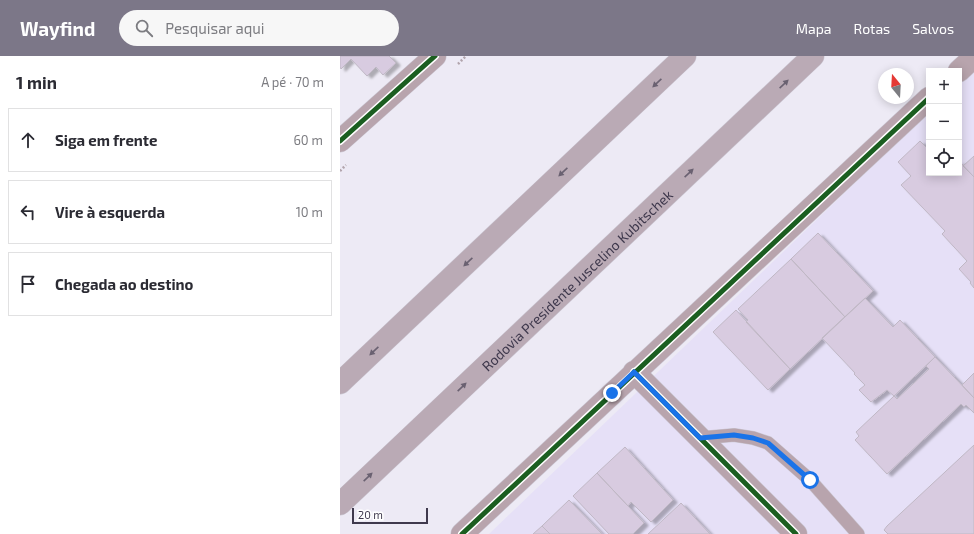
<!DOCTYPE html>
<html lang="pt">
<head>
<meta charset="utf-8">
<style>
  :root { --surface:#fff; --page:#f7f7f7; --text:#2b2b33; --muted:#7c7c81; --line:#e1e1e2; --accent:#7c7788 }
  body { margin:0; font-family:"Exo 2",sans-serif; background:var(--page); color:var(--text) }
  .controls { position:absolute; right:12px; top:12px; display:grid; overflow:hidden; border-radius:0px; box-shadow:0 2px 10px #0003 }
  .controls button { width:36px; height:36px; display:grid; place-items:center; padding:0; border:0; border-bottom:1px solid var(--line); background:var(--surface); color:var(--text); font:20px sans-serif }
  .compass { position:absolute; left:538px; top:12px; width:36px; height:36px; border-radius:50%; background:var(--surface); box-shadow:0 2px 10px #0003; rotate:342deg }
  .scale { position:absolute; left:12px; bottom:10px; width:76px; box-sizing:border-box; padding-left:4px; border:2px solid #3f394d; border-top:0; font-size:11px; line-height:14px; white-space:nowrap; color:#3f394d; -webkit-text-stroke:3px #fff; paint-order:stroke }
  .stop { position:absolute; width:12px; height:12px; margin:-9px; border:3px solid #1a73e8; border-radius:50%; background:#fff }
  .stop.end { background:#1a73e8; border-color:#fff; box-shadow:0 1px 4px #0008 }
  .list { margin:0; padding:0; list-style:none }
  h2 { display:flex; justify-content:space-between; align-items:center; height:52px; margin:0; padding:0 16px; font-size:17px }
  h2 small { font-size:13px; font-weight:400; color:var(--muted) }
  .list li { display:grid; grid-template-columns:26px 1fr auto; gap:12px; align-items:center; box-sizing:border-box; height:64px; margin:0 8px 8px; padding:0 8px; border:1px solid var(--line); border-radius:0px }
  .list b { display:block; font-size:15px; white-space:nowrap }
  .list em { font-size:13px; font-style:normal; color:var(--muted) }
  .icon { flex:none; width:22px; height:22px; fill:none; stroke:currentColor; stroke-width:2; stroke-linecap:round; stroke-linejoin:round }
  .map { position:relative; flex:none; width:634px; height:478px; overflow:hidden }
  header { display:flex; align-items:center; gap:24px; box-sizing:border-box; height:56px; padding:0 20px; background:var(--accent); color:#fff }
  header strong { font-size:19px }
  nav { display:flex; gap:22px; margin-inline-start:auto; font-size:14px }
  .search { width:280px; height:36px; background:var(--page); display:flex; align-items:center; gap:10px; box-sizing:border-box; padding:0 14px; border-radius:22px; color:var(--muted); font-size:15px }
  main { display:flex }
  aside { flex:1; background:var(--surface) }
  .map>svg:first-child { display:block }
  .built { fill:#e6e0f7 }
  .building { fill:#d8cbe0; stroke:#c0b8c5; filter:url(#shadow) }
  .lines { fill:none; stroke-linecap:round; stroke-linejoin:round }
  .lane-casing { stroke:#cbc7d3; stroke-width:14 }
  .street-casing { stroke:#cbc7d3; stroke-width:23 }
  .highway-casing { stroke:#cbc7d3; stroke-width:23 }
  .path { stroke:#b2a5ad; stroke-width:2.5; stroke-dasharray:2 2; stroke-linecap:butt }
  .lane { stroke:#b8a4ad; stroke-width:13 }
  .street { stroke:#b8a4ad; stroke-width:22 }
  .highway { stroke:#baaab5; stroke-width:22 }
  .cycleway-casing { stroke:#fff; stroke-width:8 }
  .cycleway { stroke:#1b5e20; stroke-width:5 }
  .oneway { fill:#6a6171 }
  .route { stroke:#1a73e8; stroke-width:5 }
  .labels { text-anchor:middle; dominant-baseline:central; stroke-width:3; stroke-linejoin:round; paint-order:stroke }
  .street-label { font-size:14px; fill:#3f394d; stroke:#fff }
</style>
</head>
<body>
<header>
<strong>Wayfind</strong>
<div class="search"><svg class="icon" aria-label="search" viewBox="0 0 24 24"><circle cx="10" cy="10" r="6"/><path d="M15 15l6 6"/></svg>Pesquisar aqui</div>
<nav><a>Mapa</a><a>Rotas</a><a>Salvos</a></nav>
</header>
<main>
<aside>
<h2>1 min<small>A pé · 70 m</small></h2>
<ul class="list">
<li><svg class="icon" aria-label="ahead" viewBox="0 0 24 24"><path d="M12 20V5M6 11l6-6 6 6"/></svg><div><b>Siga em frente</b></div><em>60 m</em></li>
<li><svg class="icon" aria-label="left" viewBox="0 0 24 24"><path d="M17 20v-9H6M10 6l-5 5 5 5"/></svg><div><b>Vire à esquerda</b></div><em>10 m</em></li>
<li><svg class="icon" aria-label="arrive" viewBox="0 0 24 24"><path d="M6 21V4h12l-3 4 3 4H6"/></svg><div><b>Chegada ao destino</b></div></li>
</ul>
</aside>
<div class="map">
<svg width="634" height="478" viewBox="0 0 634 478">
  <defs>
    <filter id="shadow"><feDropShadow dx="4.5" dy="2.5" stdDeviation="1" flood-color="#0004"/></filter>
  </defs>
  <rect width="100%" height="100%" fill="#edeaf5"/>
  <path class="built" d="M634,13V478H149L589,56V117H619V27Z"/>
  <path class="building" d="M0,0H49L56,7L43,19L36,11L27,20L11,3L1,13L0,11Z
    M580,85L589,94V117H619V105L634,121V232L630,227L631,226L619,213L627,205L602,178L605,175L561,129L571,120L558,106Z
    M634,100V121L623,110Z
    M478,177L533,235L505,261L451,203Z
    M451,203L505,261L450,313L406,266L408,264L398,253Z
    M525,242L553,271L560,264L595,301L554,340L547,334L531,346L519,334L525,329L514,318L515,317L482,282Z
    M396,254L450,313L428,334L373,276Z
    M595,301L634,342V357L626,349L624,351L621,348L547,418L515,384L519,380L516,376L554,340L557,343L589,313L586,310Z
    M634,317V342L622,329Z
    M634,389V478H548L544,474L547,470Z
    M285,391L333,444L311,466L291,446L288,450L257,417Z
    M257,417L304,467L293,478H269L233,440Z
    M229,444L262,478H210L202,470Z
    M341,447L370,478H308Z
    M202,470L210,478H193Z"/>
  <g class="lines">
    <g class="lane-casing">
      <path id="lane" d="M360,382L394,379L413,382L428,387L470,424L518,478"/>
    </g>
    <g class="street-casing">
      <path id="street" d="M619,15L634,1
        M0,85L95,0
        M294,316L456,478
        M122,478L589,42"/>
    </g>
    <g class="highway-casing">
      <g id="highway">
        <path d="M0,327L345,0"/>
        <path id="s1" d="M0,448L473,0"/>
      </g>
    </g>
    <path class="path" d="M118,8L126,0
      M0,115L6,109"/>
    <use href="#lane" class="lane"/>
    <use href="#street" class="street"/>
    <use href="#highway" class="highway"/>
    <g class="cycleway-casing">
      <path id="cycleway" d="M0,85L95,0
        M294,316L456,478
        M122,478L589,42"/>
    </g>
    <use href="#cycleway" class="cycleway"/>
  </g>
  <defs><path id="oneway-solid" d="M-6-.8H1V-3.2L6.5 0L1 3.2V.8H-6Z"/></defs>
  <g class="oneway">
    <use href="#oneway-solid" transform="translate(317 27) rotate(137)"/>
    <use href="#oneway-solid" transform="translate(444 28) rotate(-43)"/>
    <use href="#oneway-solid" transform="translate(223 116) rotate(137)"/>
    <use href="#oneway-solid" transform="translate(349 117) rotate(-43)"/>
    <use href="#oneway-solid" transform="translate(128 206) rotate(137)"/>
    <use href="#oneway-solid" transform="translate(34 295) rotate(137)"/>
    <use href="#oneway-solid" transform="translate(122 331) rotate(-44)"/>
    <use href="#oneway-solid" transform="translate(28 421) rotate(-44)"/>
  </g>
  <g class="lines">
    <path class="route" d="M272,337L294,316L360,382L394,379L413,382L428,387L470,424"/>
  </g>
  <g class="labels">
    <g class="street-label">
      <text stroke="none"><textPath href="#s1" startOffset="326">Rodovia Presidente Juscelino Kubitschek</textPath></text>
    </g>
  </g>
</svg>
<div class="controls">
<button>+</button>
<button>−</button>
<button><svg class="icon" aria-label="locate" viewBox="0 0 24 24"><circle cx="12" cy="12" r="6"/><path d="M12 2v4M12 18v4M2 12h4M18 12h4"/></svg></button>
</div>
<svg class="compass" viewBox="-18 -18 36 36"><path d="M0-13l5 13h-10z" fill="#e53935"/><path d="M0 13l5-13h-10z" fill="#7c7c81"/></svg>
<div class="scale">20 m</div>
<div class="stop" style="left:470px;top:424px"></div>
<div class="stop end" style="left:272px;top:337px"></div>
</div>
</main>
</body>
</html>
